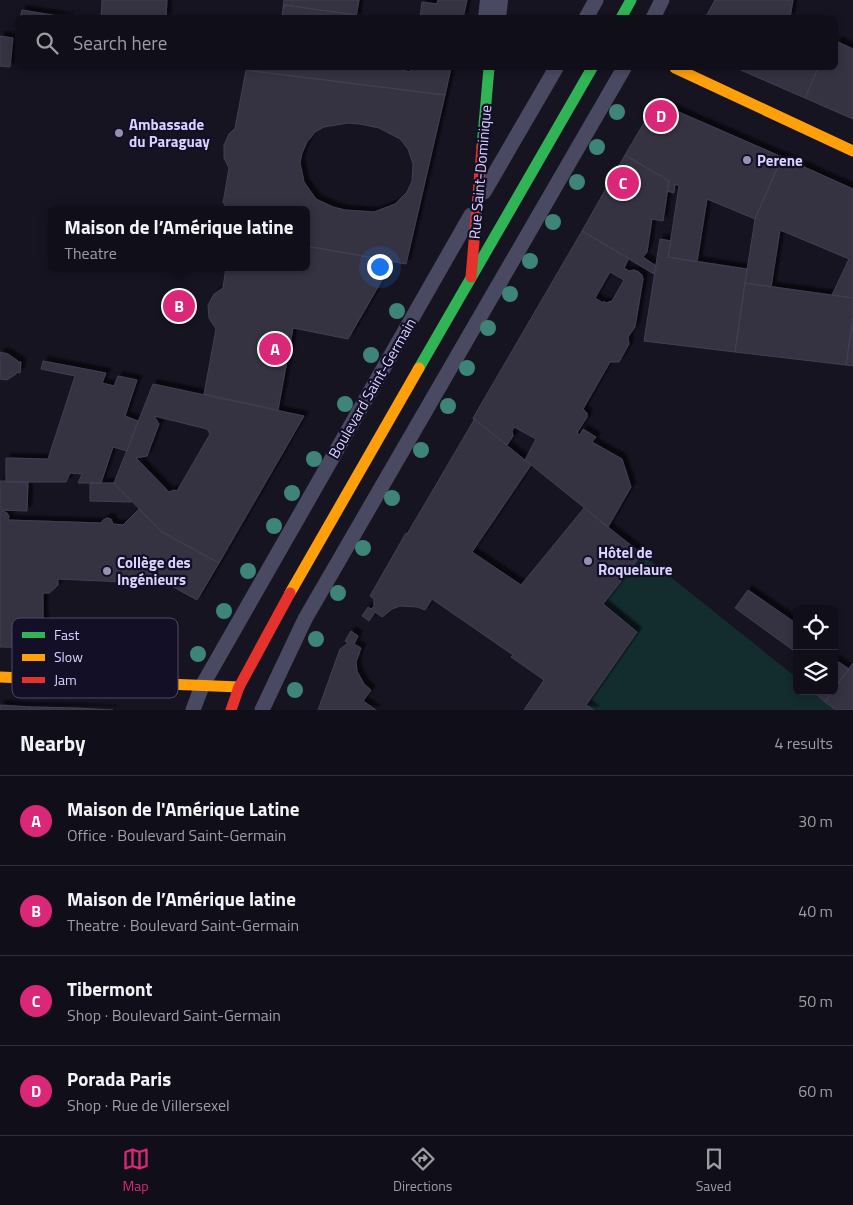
<!DOCTYPE html>
<html lang="en">
<head>
<meta charset="utf-8">
<style>
  :root { --surface:#100f19; --page:#1e1d26; --text:#f1f3f6; --muted:#9c9ca2; --line:#302f38; --accent:#db2777 }
  body { margin:0; font-family:"Titillium Web",sans-serif; background:var(--page); color:var(--text) }
  .controls { position:absolute; right:15px; bottom:15px; display:grid; overflow:hidden; border-radius:8px; box-shadow:0 2px 8px #0003 }
  .controls button { width:45px; height:45px; display:grid; place-items:center; padding:0; border:0; border-bottom:1px solid var(--line); background:var(--surface); color:var(--text); font:25px sans-serif }
  .you { position:absolute; left:379px; top:266px; width:18px; height:18px; margin:-12px; border:4px solid #fff; border-radius:50%; background:#1a73e8; box-shadow:0 0 0 8px #1a73e833 }
  .badge { display:grid; place-items:center; width:32px; height:32px; border-radius:50%; background:var(--accent); color:#fff; font-size:16px; font-weight:700 }
  .pin { position:absolute; translate:-50% -50%; border:2px solid #fff; box-shadow:0 1px 5px #0006 }
  .popup { position:absolute; left:48px; top:206px; width:262px; height:65px; box-sizing:border-box; display:grid; place-content:center; border-radius:8px; background:var(--surface); filter:drop-shadow(0 1px 4px #0005); font-size:16px; white-space:nowrap; color:var(--muted) }
  .popup b { font-size:19px; color:var(--text) }
  .popup::after { content:''; position:absolute; left:50%; top:100%; margin-left:-10px; border:10px solid transparent; border-top-color:var(--surface) }
  .list { margin:0; padding:0; list-style:none }
  h2 { display:flex; justify-content:space-between; align-items:center; height:65px; margin:0; padding:0 20px; font-size:21px }
  h2 small { font-size:16px; font-weight:400; color:var(--muted) }
  .list li { display:grid; grid-template-columns:32px 1fr auto; gap:15px; align-items:center; box-sizing:border-box; height:90px; padding:0 20px; border-top:1px solid var(--line) }
  .list b { display:block; font-size:19px; white-space:nowrap }
  .list p { margin:0; font-size:16px; white-space:nowrap; color:var(--muted) }
  .list em { font-size:16px; font-style:normal; color:var(--muted) }
  .icon { flex:none; width:28px; height:28px; fill:none; stroke:currentColor; stroke-width:2; stroke-linecap:round; stroke-linejoin:round }
  .map { position:relative; flex:none; width:853px; height:710px; overflow:hidden }
  .search { position:absolute; background:var(--surface); box-shadow:0 2px 8px #0003; left:15px; right:15px; top:15px; height:55px; display:flex; align-items:center; gap:12px; box-sizing:border-box; padding:0 18px; border-radius:8px; color:var(--muted); font-size:19px }
  .sheet { height:425px; background:var(--surface) }
  nav { display:flex; justify-content:space-around; align-items:center; box-sizing:border-box; height:70px; border-top:1px solid var(--line); background:var(--surface); font-size:14px; color:var(--muted) }
  nav a { display:grid; justify-items:center; gap:2px }
  nav .on { color:var(--accent) }
  .map>svg:first-child { display:block }
  .green { fill:#132c2d }
  .building { fill:#343243; stroke:#433f54; fill-rule:evenodd; filter:url(#shadow) }
  .lines { fill:none; stroke-linecap:round; stroke-linejoin:round }
  .lane { stroke:#4a4962; stroke-width:15 }
  .street { stroke:#4a4962; stroke-width:28 }
  .fast { stroke:#30b455; stroke-width:11 }
  .slow { stroke:#ff9f0a; stroke-width:11 }
  .jam { stroke:#e5322d; stroke-width:11 }
  .tree { fill:#3e8478 }
  .poi-dot { fill:#9591b1; stroke:#130f26; stroke-width:2 }
  .labels { text-anchor:middle; dominant-baseline:central; stroke-width:4.5; stroke-linejoin:round; paint-order:stroke }
  .poi-label { font-size:15px; font-weight:bold; fill:#d9d4ff; stroke:#130f26; text-anchor:start }
  .street-label { font-size:15px; fill:#d9d4ff; stroke:#130f26 }
  .key { fill:#130f26; stroke:#4e4a67; stroke-width:1 }
  .key-label { font-size:14px; fill:#d9d4ff }
</style>
</head>
<body>
<div class="map">
<svg width="853" height="710" viewBox="0 0 853 710">
  <defs>
    <filter id="shadow"><feDropShadow dx="4.5" dy="-4.5" stdDeviation="1" flood-color="#0009"/></filter>
  </defs>
  <rect width="100%" height="100%" fill="#161421"/>
  <path class="green" d="M642,554L797,678V691H813L836,710H594L586,705L637,632L603,604Z"/>
  <path class="building" d="M102,0H167L166,18H101Z
    M284,0H359L356,17V15L285,5L283,8Z
    M438,0H467L463,18H420L422,2L437,4Z
    M715,0H793L790,18H705Z
    M285,5L356,15L357,18H282L283,8Z
    M22,10L70,18H20Z
    M0,36L13,38L10,67L0,66Z
    M836,41L853,49V119L805,98L818,68H836Z
    M248,68H393L410,72L411,68H451L445,95L252,71Z
    M736,68H818L805,98Z
    M246,70L445,95L406,264L306,246V210H224L225,203H223L229,168L224,158V145L229,134L235,128ZM348,123L360,124L379,128L400,139L408,149L413,164L412,181L407,192L395,204L374,212L345,210L333,207L316,199L304,182L300,163L302,153L307,142L315,132L324,127Z
    M665,106L782,157L755,219L707,199L697,262L668,257L679,186L675,184L674,193L667,191L669,181L625,155L651,111Z
    M625,155L669,181L663,221L652,219L647,252L643,257L656,266L654,274L582,231Z
    M782,157L853,189V298L832,295L849,259L780,230L771,287L745,283L755,219Z
    M582,231L629,258L624,268L629,271L634,270L639,272L642,275L643,279L635,327L628,337L629,344L619,362H610L583,409L587,413V417L577,433L580,435L583,429L596,437L592,442L622,459L631,487L608,527L525,460L536,439L514,427L512,431L513,436L507,445L473,418ZM610,272L624,280L612,301L606,303L604,301L603,303L595,298Z
    M660,239L671,241L668,257L747,269L735,352L644,341Z
    M306,246L393,261L348,339L293,328L278,410L204,394L216,329L209,318L208,305L214,294L223,288L226,267H306Z
    M745,283L853,298V319L846,365L735,352Z
    M853,319V366L846,365Z
    M0,352L8,354L18,361V362H21L20,373L17,372L16,374L7,380L0,379Z
    M43,361L106,373L102,383L114,386L118,376L137,380L125,416L138,421L127,451L113,447L101,483H78L82,474L70,473L66,482H6V458L48,459L75,376L41,369Z
    M153,384L304,416L219,563L162,532L114,483ZM154,416L207,429L210,434L177,491L174,490L169,492L136,458L147,456L159,424Z
    M473,418L531,465L472,552L521,585L584,508L642,554L603,604L637,632L586,705L594,710H524L544,680L511,657L513,655L432,599L425,610L417,607L400,606L392,609L382,617L375,612L369,621L362,616L368,607L371,609L374,606V599L370,596L406,533L407,534L433,490L474,420Z
    M0,481L28,482L27,511L0,510Z
    M90,483H114L132,502L90,501Z
    M139,509L162,532L219,563L197,600L168,584L58,579V585L54,589L49,593H43V619L45,620V648L0,647V512L3,511L7,513L9,516L8,520L101,523L103,520L107,518L111,519L113,524L123,525Z
    M748,590L797,624V653L735,608Z
    M351,631L358,636L354,644L361,648L356,662L357,671L364,684L371,690L363,701L376,710H318L340,649L348,643L345,641Z
    M834,659L849,669L834,689Z
    M853,663V710H836L825,702L833,691H834V689Z
    M813,691H833L825,702Z
    M0,705L30,707L29,710H0Z
    M30,707L77,708L113,710H29Z"/>
  <g class="lines">
    <path class="lane" d="M586,18L596,0
      M653,18L662,0
      M484,192L556,68
      M193,710L202,686L471,215
      M262,710L305,619L624,68"/>
    <path class="street" d="M492,18L494,0"/>
    <path class="fast" d="M621,18L631,0
      M482,147L489,68
      M419,368L592,68"/>
    <path class="slow" d="M675,68L853,151
      M290,593L419,368
      M0,677L239,687"/>
    <path class="jam" d="M471,277L482,147
      M231,710L239,687L290,593"/>
  </g>
  <g class="tree">
    <circle cx="617" cy="112" r="8"/>
    <circle cx="597" cy="147" r="8"/>
    <circle cx="577" cy="182" r="8"/>
    <circle cx="553" cy="222" r="8"/>
    <circle cx="530" cy="261" r="8"/>
    <circle cx="510" cy="294" r="8"/>
    <circle cx="397" cy="311" r="8"/>
    <circle cx="488" cy="328" r="8"/>
    <circle cx="371" cy="355" r="8"/>
    <circle cx="467" cy="368" r="8"/>
    <circle cx="345" cy="404" r="8"/>
    <circle cx="448" cy="406" r="8"/>
    <circle cx="421" cy="450" r="8"/>
    <circle cx="314" cy="459" r="8"/>
    <circle cx="292" cy="493" r="8"/>
    <circle cx="392" cy="498" r="8"/>
    <circle cx="274" cy="526" r="8"/>
    <circle cx="363" cy="548" r="8"/>
    <circle cx="248" cy="571" r="8"/>
    <circle cx="338" cy="593" r="8"/>
    <circle cx="224" cy="611" r="8"/>
    <circle cx="316" cy="639" r="8"/>
    <circle cx="198" cy="654" r="8"/>
    <circle cx="295" cy="690" r="8"/>
  </g>
  <g class="poi-dot">
    <circle cx="119" cy="133" r="5"/>
    <circle cx="747" cy="160" r="5"/>
    <circle cx="588" cy="561" r="5"/>
    <circle cx="107" cy="571" r="5"/>
  </g>
  <g class="labels">
    <g class="poi-label">
      <text x="129" y="124">Ambassade<tspan x="129" dy="17">du Paraguay</tspan></text>
      <text x="757" y="160">Perene</text>
      <text x="598" y="552">Hôtel de<tspan x="598" dy="17">Roquelaure</tspan></text>
      <text x="117" y="562">Collège des<tspan x="117" dy="17">Ingénieurs</tspan></text>
    </g>
    <g class="street-label">
      <text transform="translate(480 172) rotate(-85)">Rue Saint-Dominique</text>
      <text transform="translate(372 388) rotate(-60)">Boulevard Saint-Germain</text>
    </g>
  </g>
  <rect x="12" y="618" width="166" height="80" rx="8" class="key"/>
  <rect x="22" y="632" width="23" height="6" fill="#30b455"/>
  <rect x="22" y="654" width="23" height="7" fill="#ff9f0a"/>
  <rect x="22" y="677" width="23" height="6" fill="#e5322d"/>
  <g class="key-label">
    <text x="54" y="640">Fast</text>
    <text x="54" y="662">Slow</text>
    <text x="54" y="685">Jam</text>
  </g>
</svg>
<div class="controls">
<button><svg class="icon" aria-label="locate" viewBox="0 0 24 24"><circle cx="12" cy="12" r="6"/><path d="M12 2v4M12 18v4M2 12h4M18 12h4"/></svg></button>
<button><svg class="icon" aria-label="layers" viewBox="0 0 24 24"><path d="M12 4l9 5-9 5-9-5zM3 14l9 5 9-5"/></svg></button>
</div>
<div class="you"></div>
<div class="pin badge" style="left:275px;top:349px">A</div>
<div class="pin badge" style="left:179px;top:306px">B</div>
<div class="popup"><b>Maison de l’Amérique latine</b>Theatre</div>
<div class="pin badge" style="left:623px;top:183px">C</div>
<div class="pin badge" style="left:661px;top:116px">D</div>
<div class="search"><svg class="icon" aria-label="search" viewBox="0 0 24 24"><circle cx="10" cy="10" r="6"/><path d="M15 15l6 6"/></svg>Search here</div>
</div>
<section class="sheet">
<h2>Nearby<small>4 results</small></h2>
<ul class="list">
<li><span class="badge">A</span><div><b>Maison de l'Amérique Latine</b><p>Office · Boulevard Saint-Germain</p></div><em>30 m</em></li>
<li><span class="badge">B</span><div><b>Maison de l’Amérique latine</b><p>Theatre · Boulevard Saint-Germain</p></div><em>40 m</em></li>
<li><span class="badge">C</span><div><b>Tibermont</b><p>Shop · Boulevard Saint-Germain</p></div><em>50 m</em></li>
<li><span class="badge">D</span><div><b>Porada Paris</b><p>Shop · Rue de Villersexel</p></div><em>60 m</em></li>
</ul>
</section>
<nav>
<a class="on"><svg class="icon" aria-label="map" viewBox="0 0 24 24"><path d="M3 6l6-2 6 2 6-2v14l-6 2-6-2-6 2zM9 4v14M15 6v14"/></svg>Map</a>
<a><svg class="icon" aria-label="directions" viewBox="0 0 24 24"><path d="M12 3l9 9-9 9-9-9zM9 14v-3h6M13 9l2 2-2 2"/></svg>Directions</a>
<a><svg class="icon" aria-label="saved" viewBox="0 0 24 24"><path d="M7 4h10v16l-5-4-5 4z"/></svg>Saved</a>
</nav>
</body>
</html>
